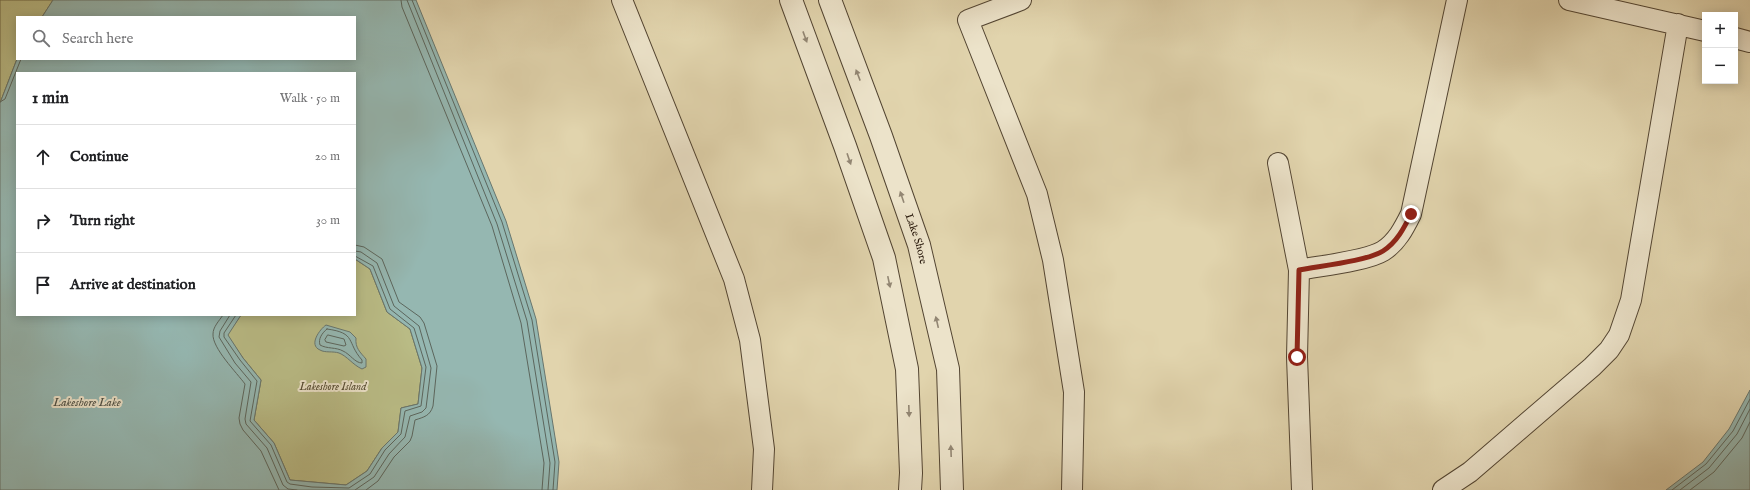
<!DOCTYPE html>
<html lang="en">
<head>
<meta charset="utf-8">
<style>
  :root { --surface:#fff; --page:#f2f2f2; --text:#202124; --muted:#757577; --line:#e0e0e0 }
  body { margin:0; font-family:"IM FELL English",serif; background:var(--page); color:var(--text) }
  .controls { position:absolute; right:12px; top:12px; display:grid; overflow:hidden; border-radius:0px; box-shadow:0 2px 10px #0003 }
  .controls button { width:36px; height:36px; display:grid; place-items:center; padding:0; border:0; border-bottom:1px solid var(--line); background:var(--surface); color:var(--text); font:20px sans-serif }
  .stop { position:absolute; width:12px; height:12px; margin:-9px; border:3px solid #8f2418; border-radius:50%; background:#fff }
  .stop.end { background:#8f2418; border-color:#fff; box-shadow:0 1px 4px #0008 }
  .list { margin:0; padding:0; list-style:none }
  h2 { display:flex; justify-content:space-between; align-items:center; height:52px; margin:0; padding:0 16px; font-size:17px }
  h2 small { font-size:13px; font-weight:400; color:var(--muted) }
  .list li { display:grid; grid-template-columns:26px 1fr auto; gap:12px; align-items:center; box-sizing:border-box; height:64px; padding:0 16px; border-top:1px solid var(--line) }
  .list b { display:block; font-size:15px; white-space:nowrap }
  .list em { font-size:13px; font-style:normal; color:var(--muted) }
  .icon { flex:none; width:22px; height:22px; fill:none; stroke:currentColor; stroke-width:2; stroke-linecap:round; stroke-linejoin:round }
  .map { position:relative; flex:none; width:1750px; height:490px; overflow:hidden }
  .search { position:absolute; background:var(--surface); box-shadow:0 2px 10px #0003; left:16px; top:16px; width:340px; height:44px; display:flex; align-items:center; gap:10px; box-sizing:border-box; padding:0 14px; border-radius:0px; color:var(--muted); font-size:15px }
  .panel { position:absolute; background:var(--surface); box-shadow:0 2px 10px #0003; left:16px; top:72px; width:340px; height:244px; border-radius:0px }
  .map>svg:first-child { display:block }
  .green { fill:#b9bb85; stroke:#6e6847 }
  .water { fill:#95b7b1; stroke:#68766e; fill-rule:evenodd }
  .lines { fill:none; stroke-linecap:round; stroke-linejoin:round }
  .shore { stroke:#5c665d; stroke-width:1 }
  .minor-casing { stroke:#534532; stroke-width:22 }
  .tertiary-casing { stroke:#534532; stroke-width:24 }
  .minor { stroke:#ece3ca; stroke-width:20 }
  .tertiary { stroke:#ece3ca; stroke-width:22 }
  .oneway { fill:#928673 }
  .route { stroke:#8f2418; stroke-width:5 }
  .labels { text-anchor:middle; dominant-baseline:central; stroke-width:4; stroke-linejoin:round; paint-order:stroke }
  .street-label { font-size:11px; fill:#241509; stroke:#ece3ca }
  .park-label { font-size:11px; font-style:italic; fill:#51472e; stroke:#ece3ca }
  .water-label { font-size:12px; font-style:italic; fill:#4c4e44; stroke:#ece3ca }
</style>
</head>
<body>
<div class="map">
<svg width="1750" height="490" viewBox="0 0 1750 490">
  <rect width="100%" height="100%" fill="#e1d4ad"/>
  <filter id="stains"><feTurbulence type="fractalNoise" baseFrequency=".005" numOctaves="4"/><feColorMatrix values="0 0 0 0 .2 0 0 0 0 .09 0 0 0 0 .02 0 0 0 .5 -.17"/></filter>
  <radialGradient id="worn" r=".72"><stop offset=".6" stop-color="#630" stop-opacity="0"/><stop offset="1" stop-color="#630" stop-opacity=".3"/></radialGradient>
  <path class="green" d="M0,0H53L42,17H17V59L0,103Z
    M355,259L370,269L387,312L410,329L422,368L418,404L401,408L398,432L382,448L367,471L346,485L290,480L274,443L254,420L261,380L243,358L227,335L241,315H355Z"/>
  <path class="water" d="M53,0H416L506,221L536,319L559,462L557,490H0V103L17,59H355V17H42ZM17,73H355V259L370,269L387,312L410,329L422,368L418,404L401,408L398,432L382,448L367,471L346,485L290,480L274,443L254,420L261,380L243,358L228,335L241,315H17Z
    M326,325L350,332L356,338C355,348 360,352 366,359V367L362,369C353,365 347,356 339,353C333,351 325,353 320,350C308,345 320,329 326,325Z
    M1750,390V490H1666L1703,462L1729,429Z"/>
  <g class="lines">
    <path class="shore" d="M401,0L402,7L492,226L521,323L544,463L542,490
      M407,0L497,224L527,321L550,463L548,490
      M412,0L502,222L532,320L555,462L553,490
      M0,102L5,99L21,59
      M355,245L364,247L382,259L399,302L420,317L424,323L437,366L433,406C430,416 424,417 415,420L412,436L410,441L394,457L378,481L366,490
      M223,315C219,321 213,327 213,334C212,348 237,373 245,384L239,418L240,424L243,430L261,451L279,490
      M230,315L220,331L219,337L235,363L251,382L245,419L246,424L267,448L283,485L288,489L297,490
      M236,315L224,333V337L240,360L257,381L250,421L271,445L287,482L290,484L312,487L349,488L370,474L385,450L401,434L405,411L421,406L426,367L414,328L390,309L373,266L355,256
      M327,329C357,333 346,342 362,360V363C355,363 350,354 343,351C336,347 327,349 320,345C318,339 322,333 327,329Z
      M328,335L344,339L346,345L344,346L326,342L325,340Z
      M355,490L374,477L389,454L405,437L410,416L422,412L426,408L431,368L419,326L394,306L377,263L361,252L355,251
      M1672,490L1706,464L1733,431L1750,399
      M1680,490L1709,468L1737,434L1750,409
      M1690,490L1714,472L1742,438L1750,422"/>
    <g class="minor-casing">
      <path id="minor" d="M622,0L734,279L750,340L764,449L762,490
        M1021,0L968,20L1037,194L1053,260L1074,392L1072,490
        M1569,0L1705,31
        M1735,38L1750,42
        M1278,163L1299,270L1297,357L1302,490
        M1299,270C1319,266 1367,261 1383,251C1397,242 1404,228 1411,214L1457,0
        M1443,490L1470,472L1592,367L1609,350L1619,335L1631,300L1678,24"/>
    </g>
    <g class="tertiary-casing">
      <g id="tertiary">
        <path d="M791,0L845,146L884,258L907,369L911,473L910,490"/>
        <path id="s1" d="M830,0L881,136L919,245L948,369L952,490"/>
      </g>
    </g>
    <use href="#minor" class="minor"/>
    <use href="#tertiary" class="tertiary"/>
  </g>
  <defs><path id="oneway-solid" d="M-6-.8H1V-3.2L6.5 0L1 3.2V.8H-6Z"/></defs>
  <g class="oneway">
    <use href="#oneway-solid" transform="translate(805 37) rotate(70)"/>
    <use href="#oneway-solid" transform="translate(858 75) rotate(-111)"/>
    <use href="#oneway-solid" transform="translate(849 159) rotate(71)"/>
    <use href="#oneway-solid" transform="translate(902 197) rotate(-109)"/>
    <use href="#oneway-solid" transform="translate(889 282) rotate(78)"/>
    <use href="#oneway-solid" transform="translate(937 322) rotate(-103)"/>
    <use href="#oneway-solid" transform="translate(909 411) rotate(88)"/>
    <use href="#oneway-solid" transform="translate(951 451) rotate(-92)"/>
  </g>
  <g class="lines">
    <path class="route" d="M1297,357L1299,270C1319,266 1367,261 1383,251C1397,242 1404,228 1411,214"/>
  </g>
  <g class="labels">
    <g class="street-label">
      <text stroke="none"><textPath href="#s1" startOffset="254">Lake Shore</textPath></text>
    </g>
    <g class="park-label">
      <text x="333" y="387">Lakeshore Island</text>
    </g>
    <g class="water-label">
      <text x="87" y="402">Lakeshore Lake</text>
    </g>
  </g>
  <rect width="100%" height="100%" filter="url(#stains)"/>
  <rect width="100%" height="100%" fill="url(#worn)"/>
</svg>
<div class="controls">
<button>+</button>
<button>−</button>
</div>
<div class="stop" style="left:1297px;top:357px"></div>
<div class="stop end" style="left:1411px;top:214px"></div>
<div class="search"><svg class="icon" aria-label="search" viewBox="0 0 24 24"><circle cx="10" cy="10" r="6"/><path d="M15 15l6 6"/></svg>Search here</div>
<section class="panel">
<h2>1 min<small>Walk · 50 m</small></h2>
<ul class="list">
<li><svg class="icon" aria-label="ahead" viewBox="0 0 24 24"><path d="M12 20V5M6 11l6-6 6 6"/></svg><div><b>Continue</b></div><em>20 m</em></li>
<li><svg class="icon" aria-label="right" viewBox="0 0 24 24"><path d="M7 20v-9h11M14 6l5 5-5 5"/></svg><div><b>Turn right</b></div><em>30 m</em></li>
<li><svg class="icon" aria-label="arrive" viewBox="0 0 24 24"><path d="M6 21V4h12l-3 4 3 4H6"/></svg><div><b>Arrive at destination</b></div></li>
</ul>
</section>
</div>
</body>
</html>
